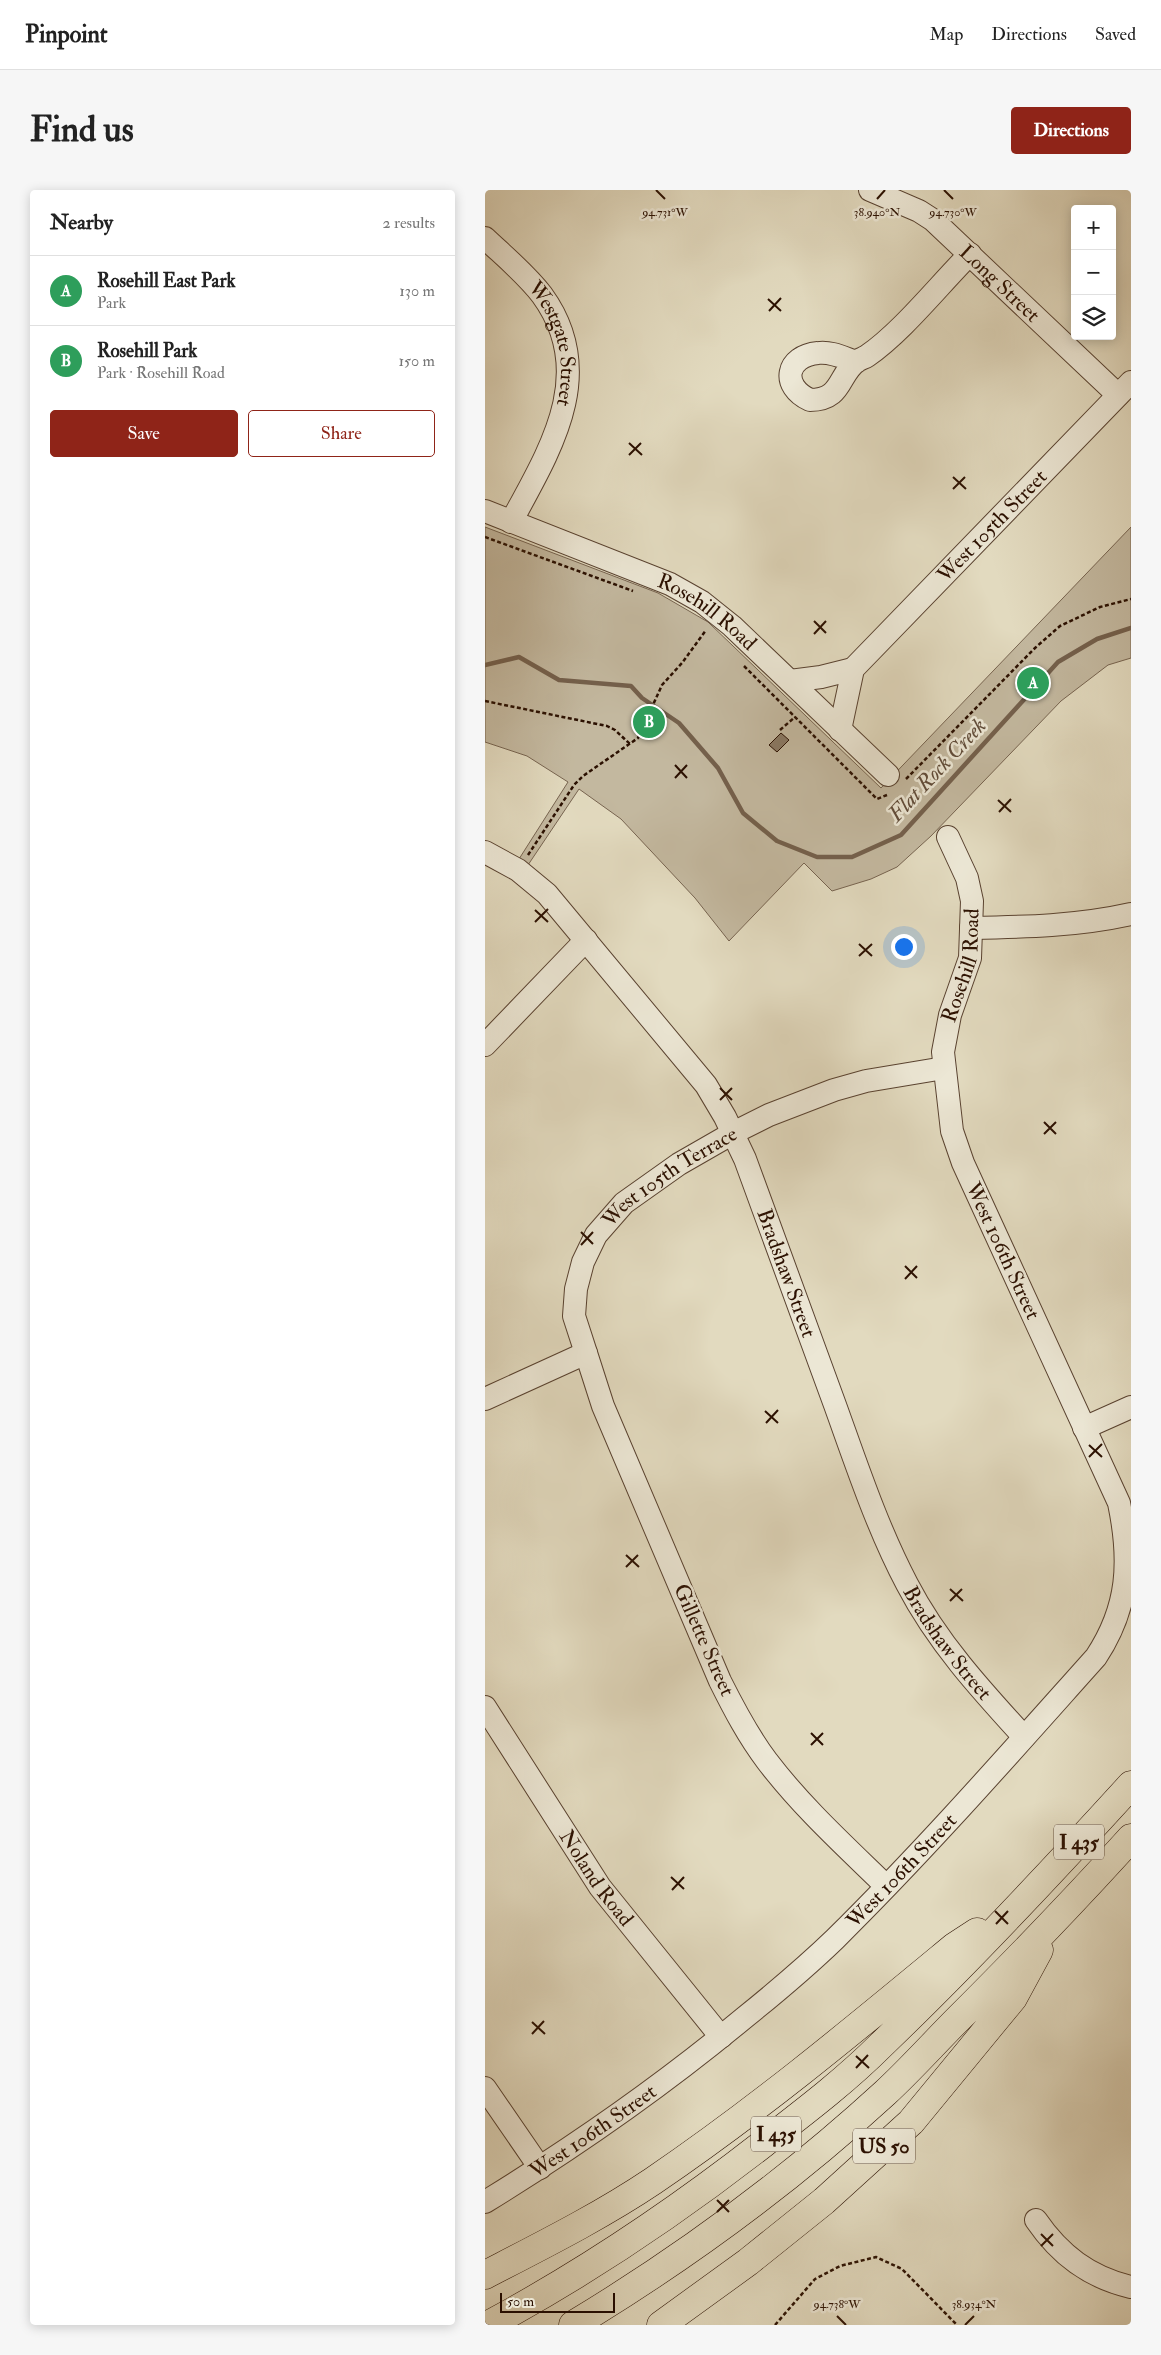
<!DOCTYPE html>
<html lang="en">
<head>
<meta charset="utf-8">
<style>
  :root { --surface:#fff; --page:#f6f6f6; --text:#222; --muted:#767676; --line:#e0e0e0; --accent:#8f2418 }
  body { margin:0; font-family:"IM FELL Double Pica",serif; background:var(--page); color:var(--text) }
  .controls { position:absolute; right:15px; top:15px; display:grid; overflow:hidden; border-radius:5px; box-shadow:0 2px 12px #0003 }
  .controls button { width:45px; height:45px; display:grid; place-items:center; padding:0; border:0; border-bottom:1px solid var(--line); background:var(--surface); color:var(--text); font:25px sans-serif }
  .scale { position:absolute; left:15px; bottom:12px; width:115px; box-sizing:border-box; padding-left:5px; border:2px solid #2b1001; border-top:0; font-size:14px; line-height:18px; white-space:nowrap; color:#2b1001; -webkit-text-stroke:4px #ece7d5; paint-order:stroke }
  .you { position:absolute; left:418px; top:756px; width:18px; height:18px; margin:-12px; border:4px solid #fff; border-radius:50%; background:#1a73e8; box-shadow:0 0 0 8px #1a73e833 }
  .badge { display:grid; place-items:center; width:32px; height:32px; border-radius:50%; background:var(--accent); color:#fff; font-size:16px; font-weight:700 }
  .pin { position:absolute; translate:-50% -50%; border:2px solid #fff; box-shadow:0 1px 5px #0006 }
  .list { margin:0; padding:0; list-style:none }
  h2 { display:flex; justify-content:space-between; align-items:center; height:65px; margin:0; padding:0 20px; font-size:21px }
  h2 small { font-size:16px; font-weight:400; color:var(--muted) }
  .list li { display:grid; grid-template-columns:32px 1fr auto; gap:15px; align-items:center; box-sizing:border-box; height:70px; padding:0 20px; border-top:1px solid var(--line) }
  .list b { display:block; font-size:19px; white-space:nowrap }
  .list p { margin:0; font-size:16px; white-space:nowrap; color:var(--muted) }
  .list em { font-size:16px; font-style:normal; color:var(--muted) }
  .actions { display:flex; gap:10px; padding:15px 20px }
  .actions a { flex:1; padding:11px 0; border:1px solid var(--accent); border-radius:5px; text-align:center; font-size:18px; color:var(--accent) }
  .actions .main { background:var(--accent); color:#fff }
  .icon { flex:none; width:28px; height:28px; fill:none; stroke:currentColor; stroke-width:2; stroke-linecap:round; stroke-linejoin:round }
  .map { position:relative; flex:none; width:646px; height:2135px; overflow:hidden; border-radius:5px }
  header { display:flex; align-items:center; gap:30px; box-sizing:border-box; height:70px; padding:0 25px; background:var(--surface); border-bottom:1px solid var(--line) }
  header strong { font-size:24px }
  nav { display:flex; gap:28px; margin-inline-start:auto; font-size:18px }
  .intro { display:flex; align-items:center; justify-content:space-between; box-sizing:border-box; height:120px; padding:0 30px }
  h1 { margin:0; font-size:35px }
  .button { padding:12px 22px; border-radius:5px; background:var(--accent); color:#fff; font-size:18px; font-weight:700 }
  main { display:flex; gap:30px; padding:0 30px }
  aside { flex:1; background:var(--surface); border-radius:5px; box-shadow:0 2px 12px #0003 }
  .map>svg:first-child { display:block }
  .green { fill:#c3b89f; stroke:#776450 }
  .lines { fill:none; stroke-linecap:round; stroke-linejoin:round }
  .stream { stroke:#74604c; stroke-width:4.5 }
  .building { fill:#8a7964; stroke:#2b1001 }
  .minor-casing { stroke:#594230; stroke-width:24 }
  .highway-casing { stroke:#2b1001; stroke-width:29 }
  .path { stroke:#2b1001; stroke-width:2.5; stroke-dasharray:4 2.5; stroke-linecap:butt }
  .minor { stroke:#ece7d5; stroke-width:22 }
  .highway { stroke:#e2dabf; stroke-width:28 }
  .ticks { fill:none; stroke:#2b1001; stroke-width:2 }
  .labels { text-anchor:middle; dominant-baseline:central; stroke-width:5; stroke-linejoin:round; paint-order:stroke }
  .shield { fill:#ece7d5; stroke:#655041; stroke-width:1 }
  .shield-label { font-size:20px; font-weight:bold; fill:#2b1001 }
  .street-label { font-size:21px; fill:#2b1001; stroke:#ece7d5 }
  .water-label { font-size:22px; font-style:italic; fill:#614c39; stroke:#ece7d5 }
  .ticks-label { font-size:12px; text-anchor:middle; fill:#2b1001; stroke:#ece7d5; stroke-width:5; stroke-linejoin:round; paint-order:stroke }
</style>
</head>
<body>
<header>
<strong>Pinpoint</strong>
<nav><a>Map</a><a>Directions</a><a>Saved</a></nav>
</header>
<div class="intro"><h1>Find us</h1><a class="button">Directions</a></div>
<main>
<aside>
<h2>Nearby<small>2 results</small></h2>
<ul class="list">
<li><span class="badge" style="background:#2e9e5b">A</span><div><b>Rosehill East Park</b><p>Park</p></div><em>130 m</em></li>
<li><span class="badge" style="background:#2e9e5b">B</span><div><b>Rosehill Park</b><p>Park · Rosehill Road</p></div><em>150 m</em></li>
</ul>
<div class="actions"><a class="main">Save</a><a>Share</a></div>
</aside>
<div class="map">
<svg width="646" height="2135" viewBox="0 0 646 2135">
  <rect width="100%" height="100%" fill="#e2dabf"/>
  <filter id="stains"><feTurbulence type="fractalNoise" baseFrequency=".004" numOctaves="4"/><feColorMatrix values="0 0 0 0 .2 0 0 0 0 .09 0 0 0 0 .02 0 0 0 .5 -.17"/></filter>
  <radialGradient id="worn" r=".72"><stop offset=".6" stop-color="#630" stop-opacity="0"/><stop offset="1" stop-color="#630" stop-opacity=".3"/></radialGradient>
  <path class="green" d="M0,337L173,403L223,432L396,598L646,337V468L623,475L576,511L446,646L412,677L386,689L347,701L319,673L244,751L210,708L136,629L94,599L43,675L34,669L83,592L42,566L0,552Z"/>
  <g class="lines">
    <path class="stream" d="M0,475L34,467L74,490L146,496L157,508L194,533L233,578L258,623L292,651L332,667H367L416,645L573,472L612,449L646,438"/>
  </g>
  <path class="building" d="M296,543L304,550L292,562L284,555Z"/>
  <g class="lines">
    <g class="minor-casing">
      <g id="minor">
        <path id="s1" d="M385,0L434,21L448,30L633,205"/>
        <path id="s2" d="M0,48C19,66 41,84 57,105C114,183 65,260 26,332"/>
        <path d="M371,172C359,168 346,161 333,163C301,166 295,196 325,210C358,210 353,184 372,171C375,169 379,168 382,166C417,142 454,95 485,64"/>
        <path id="s3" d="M0,321L185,394L217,412L247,436L403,585"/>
        <path d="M305,491L336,487L368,479"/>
        <path id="s4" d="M355,540L368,479L646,192"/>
        <path id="s5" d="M0,662L33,680L62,704L221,895L240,927L260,969C290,1051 320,1133 350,1215C372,1276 392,1337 422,1394C452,1452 496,1500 539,1547"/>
        <path d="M486,738C540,737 593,736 646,724"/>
        <path d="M0,855L101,750"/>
        <path d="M0,1209L101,1163"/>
        <path d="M599,1238L646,1217"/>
        <path id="s6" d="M0,1517L115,1697L236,1847"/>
        <path id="s7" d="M401,1696C360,1656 317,1617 282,1571C263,1546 249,1519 235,1491L118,1216L101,1163L89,1126L91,1099L98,1072L111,1045L139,1013L194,974L248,943L284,925L349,900L381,891L459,878"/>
        <path d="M0,1898L55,1978"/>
        <path id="s8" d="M0,2012C91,1956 177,1896 259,1828C290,1803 321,1777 350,1749C441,1659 526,1562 611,1467C644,1417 646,1371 634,1313L478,973L467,941L458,862L465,825L485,768L487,711L482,688L463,647"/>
        <path d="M551,2030C575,2065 604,2087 646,2097"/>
      </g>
    </g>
    <g class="highway-casing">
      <path id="highway" d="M0,2085C56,2056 116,2026 168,1991C274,1919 371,1838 469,1757L492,1742
        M3,2135C100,2083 192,2021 279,1953C319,1922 360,1891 396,1855C483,1772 565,1684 646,1595
        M88,2135C199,2068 304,1991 400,1903C425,1880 449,1853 474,1828C533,1769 590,1710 646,1648
        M176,2135L263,2072L339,2011L426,1932L528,1808L554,1760"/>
    </g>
    <path class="path" d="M0,347L148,401
      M259,476L392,609L402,605
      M0,511L122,536L130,540L146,555
      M295,540L310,527
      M421,589L550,458L575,436L615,417L646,409
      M43,665L89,595L98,586L153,548L177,495L197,473L221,440
      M290,2135L330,2089L355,2076L391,2067L417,2079L472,2135"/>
    <use href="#minor" class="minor"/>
    <use href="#highway" class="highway"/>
  </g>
  <path class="ticks" d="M171,0L180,9M459,0L468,9M392,9L400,0M283,109L296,121M284,121L296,108M144,253L157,265M144,265L156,253M468,287L481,299M468,299L480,287M329,431L341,443M329,444L341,431M190,575L202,588M190,588L202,575M513,610L526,622M514,622L526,609M50,720L63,732M50,732L63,719M374,754L387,766M374,766L387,754M235,898L247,910M235,910L247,898M559,932L571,944M559,944L571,932M96,1042L108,1054M96,1055L108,1042M420,1076L432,1088M420,1089L432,1076M280,1221L293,1233M281,1233L293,1220M604,1255L617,1267M604,1267L617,1254M141,1365L154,1377M141,1377L153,1365M465,1399L478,1411M465,1411L477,1399M326,1543L338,1555M326,1555L338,1543M186,1687L199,1699M187,1700L199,1687M510,1721L523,1734M511,1734L523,1721M47,1832L60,1844M47,1844L59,1831M371,1866L384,1878M371,1878L383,1865M232,2010L244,2022M232,2022L244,2010M556,2044L568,2056M556,2056L568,2044M352,2126L361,2135M480,2135L489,2126"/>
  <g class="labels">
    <g class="shield">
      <rect x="569" y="1634.5" width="50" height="35" rx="4"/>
      <rect x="266" y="1926.5" width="50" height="35" rx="4"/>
      <rect x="368" y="1938.5" width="62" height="35" rx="4"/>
    </g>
    <g class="shield-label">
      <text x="594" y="1652">I 435</text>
      <text x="291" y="1944">I 435</text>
      <text x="399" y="1956">US 50</text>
    </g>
    <g class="street-label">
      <text stroke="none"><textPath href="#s1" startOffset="162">Long Street</textPath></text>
      <text stroke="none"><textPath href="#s2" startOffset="132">Westgate Street</textPath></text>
      <text stroke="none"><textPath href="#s4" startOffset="262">West 105th Street</textPath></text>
      <text stroke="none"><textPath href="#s3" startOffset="245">Rosehill Road</textPath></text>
      <text stroke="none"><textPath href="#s8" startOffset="1560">Rosehill Road</textPath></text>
      <text stroke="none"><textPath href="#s7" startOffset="839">West 105th Terrace</textPath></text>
      <text transform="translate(518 1061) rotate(65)">West 106th Street</text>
      <text stroke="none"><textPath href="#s5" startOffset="529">Bradshaw Street</textPath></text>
      <text transform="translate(219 1450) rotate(66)">Gillette Street</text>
      <text stroke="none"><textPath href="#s5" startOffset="934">Bradshaw Street</textPath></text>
      <text stroke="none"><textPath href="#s8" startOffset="534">West 106th Street</textPath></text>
      <text stroke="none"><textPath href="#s6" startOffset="204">Noland Road</textPath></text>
      <text stroke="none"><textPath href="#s8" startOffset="129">West 106th Street</textPath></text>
    </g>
    <g class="water-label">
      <text transform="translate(452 580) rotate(-47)">Flat Rock Creek</text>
    </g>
  </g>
  <g class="ticks-label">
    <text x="468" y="26">94.730°W</text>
    <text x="180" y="26">94.731°W</text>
    <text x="392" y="26">38.940°N</text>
    <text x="489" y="2118">38.934°N</text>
    <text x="352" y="2118">94.738°W</text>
  </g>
  <rect width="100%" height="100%" filter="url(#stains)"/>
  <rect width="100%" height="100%" fill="url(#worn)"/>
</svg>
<div class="controls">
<button>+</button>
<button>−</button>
<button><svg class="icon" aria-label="layers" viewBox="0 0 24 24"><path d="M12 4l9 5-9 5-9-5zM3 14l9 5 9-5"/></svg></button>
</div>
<div class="scale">50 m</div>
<div class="you"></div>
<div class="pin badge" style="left:548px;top:493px;background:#2e9e5b">A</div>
<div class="pin badge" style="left:164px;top:532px;background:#2e9e5b">B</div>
</div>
</main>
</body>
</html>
